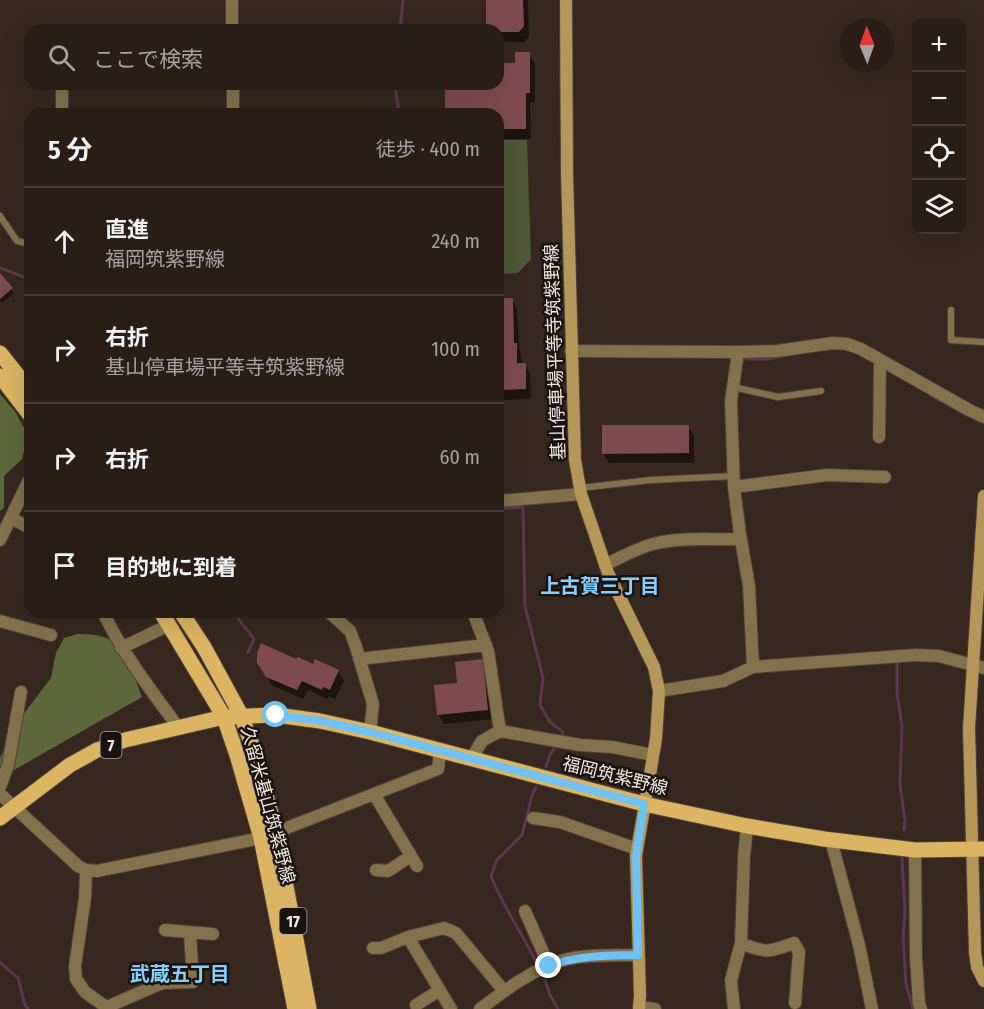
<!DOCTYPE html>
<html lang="ja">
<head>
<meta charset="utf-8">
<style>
  :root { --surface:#291d16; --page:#352a23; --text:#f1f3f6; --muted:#a5a2a1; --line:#453b35 }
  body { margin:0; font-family:"Fira Sans Condensed","Noto Sans JP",sans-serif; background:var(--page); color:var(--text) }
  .controls { position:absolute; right:18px; top:18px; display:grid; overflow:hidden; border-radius:12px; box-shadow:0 6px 24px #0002 }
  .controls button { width:54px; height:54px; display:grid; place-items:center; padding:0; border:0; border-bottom:2px solid var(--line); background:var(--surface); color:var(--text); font:30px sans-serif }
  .compass { position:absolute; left:840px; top:18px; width:54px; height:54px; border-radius:50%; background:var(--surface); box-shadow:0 6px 24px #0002; rotate:359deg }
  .stop { position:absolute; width:18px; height:18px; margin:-14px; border:4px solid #70c1f4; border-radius:50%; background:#fff }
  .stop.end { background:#70c1f4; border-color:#fff; box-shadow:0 2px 6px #0008 }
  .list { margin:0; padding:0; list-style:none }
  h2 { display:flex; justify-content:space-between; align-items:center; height:78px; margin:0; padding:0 24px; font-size:26px }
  h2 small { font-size:20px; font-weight:400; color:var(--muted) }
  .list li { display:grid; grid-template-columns:39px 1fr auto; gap:18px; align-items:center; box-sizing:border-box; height:108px; padding:0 24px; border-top:2px solid var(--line) }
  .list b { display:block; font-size:22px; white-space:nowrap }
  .list p { margin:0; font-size:20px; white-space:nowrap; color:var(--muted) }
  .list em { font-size:20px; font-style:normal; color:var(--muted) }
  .icon { flex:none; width:33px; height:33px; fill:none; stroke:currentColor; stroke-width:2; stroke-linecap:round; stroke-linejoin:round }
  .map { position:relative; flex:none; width:984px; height:1009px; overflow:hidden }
  .search { position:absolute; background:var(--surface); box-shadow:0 6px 24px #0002; left:24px; top:24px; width:480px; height:66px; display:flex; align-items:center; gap:15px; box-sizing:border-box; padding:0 21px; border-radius:18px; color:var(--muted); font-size:22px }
  .panel { position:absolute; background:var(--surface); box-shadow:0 6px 24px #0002; left:24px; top:108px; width:480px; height:510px; border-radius:18px }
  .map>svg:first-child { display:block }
  .green { fill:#505838 }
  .forest { fill:#5e683a }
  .shadow { fill:#0007 }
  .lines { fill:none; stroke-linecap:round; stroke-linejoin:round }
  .stream { stroke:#5e3650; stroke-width:3 }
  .building { fill:#7d4b4e }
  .lane-casing { stroke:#514239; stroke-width:8 }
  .street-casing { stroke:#514239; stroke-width:14 }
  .secondary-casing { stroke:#514239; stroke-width:14 }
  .primary-casing { stroke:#514239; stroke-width:17 }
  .lane { stroke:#83714b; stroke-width:6 }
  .street { stroke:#83714b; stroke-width:12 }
  .secondary { stroke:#b49759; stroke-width:12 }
  .primary { stroke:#dbb563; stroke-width:15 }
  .route { stroke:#70c1f4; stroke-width:8 }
  .labels { text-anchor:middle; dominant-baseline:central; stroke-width:5; stroke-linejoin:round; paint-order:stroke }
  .shield { fill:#19120e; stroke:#b2a8a2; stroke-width:1.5 }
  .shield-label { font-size:16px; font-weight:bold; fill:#f3e8e2 }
  .street-label { font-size:18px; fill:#f3e8e2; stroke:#19120e }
  .neighbourhood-label { font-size:20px; font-weight:bold; fill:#84cffe; stroke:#19120e }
</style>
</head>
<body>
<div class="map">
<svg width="984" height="1009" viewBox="0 0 984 1009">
  <rect width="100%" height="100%" fill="#37271e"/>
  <path class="green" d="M498,140H527L531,259L518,273L498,274Z"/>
  <path class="forest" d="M0,394L16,413L28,436L22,459L4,476V508L0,511Z
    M77,634C128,634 127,656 142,697L0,778V758L19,720L51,678L56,653L64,638Z"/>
  <path class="shadow" d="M488,0H528L529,36L525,42H498V30H488Z
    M529,54L535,64V102L530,103L531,139H498V114H447V84H498V65H516Z
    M0,275L14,293L2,303L0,301Z
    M512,299L517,309L519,349L521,354L522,364H525L530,374L531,399L498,400V300Z
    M688,426L694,436V463H609L603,453Z
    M297,661L338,671L344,681L335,699L329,696L327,699L308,690L303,699L273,686L261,668Z
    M482,661L488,671L492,719L444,724L438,714L459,684Z"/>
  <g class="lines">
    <path class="stream" d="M400,30L403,0
      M395,84L399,114
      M0,268L24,277L30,281
      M746,359H768L783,356
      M930,395L966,415
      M498,509L523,507L525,606L543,678L540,705L550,722L563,732L562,738
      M233,612L254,639L248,652
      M897,660V693L902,726L900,784L905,821L904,830
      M546,767L550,755L554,749
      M536,787L532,795L522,835L497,860L491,876C503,908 524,935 538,966
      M902,858L905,912L903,937L906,984L913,1009
      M0,962L18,978L25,1005L28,1009
      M545,980L550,995L558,1009"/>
  </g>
  <path class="building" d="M486,0H523L524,26L519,32H498V30H486Z
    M515,52H530V93H526V129H498V114H445V84H498V63H515Z
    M0,273L13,288L0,299Z
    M498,298H513L514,343H517V363H526V389L498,390Z
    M602,425H689V453L602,454Z
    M261,643L296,659L298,657L313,664L315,659L339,670L330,690L323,687L322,690L302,681L297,690L266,677L257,663V653Z
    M483,659L488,710L437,715L434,685L457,683L455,662Z"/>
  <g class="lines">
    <g class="lane-casing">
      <path id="lane" d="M0,216L17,241L30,244
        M951,310V340L984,342
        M733,387L778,397L821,391
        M580,488L651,480L734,476"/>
    </g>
    <g class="street-casing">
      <path id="street" d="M232,0V30
        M60,84L62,90V114
        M233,84V114
        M571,351L738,352L777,351L833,343L847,344L861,349L971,411L984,417
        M738,352L731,401L734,487L740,534L749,586L753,667
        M879,437L880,360
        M734,487L827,475L885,477
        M498,501L581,494
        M11,518L30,528
        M0,540L30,478
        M605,565C621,557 639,547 657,543C683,537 714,540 741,539
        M103,612C123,654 150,689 178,727
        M329,612L350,631L355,644L373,704L370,732
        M0,621L51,635
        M121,648L169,625
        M359,659L486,645
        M659,691L723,681L753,667L915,655L939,656L984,668
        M500,731L580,745L612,747L653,755
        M471,759L482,741L500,731L488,651L473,612
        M0,787L8,765L21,692
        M0,794L78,866L86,870L97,871L261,838L438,769L440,752
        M374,794L417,866
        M533,818L560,822L637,849
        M831,840L859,945L872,1009
        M915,850L916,958L919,1004L921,1009
        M86,870L85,898L75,966L76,979L85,992L109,1009
        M376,870L388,871L411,856
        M525,911L549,966
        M165,930L213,934
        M408,937L444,928L456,933L504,991
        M741,943C767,954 769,952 794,943L799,952L795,1003
        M373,948H381L408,937L451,1009
        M416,1005L440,990
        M107,1007L162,983L193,982L190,933
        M639,1007L655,1009
        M480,1009C505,990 533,969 564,960C587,954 614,956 638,955
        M734,1009L731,980L741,943L744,857L747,826"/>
    </g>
    <g class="secondary-casing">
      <path id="secondary" d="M566,0L567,173L575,460L581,494L608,573L654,667L659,691L656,739L636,856L640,995L639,1009
        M984,496L969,728L975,952L977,967L984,981"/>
    </g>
    <g class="primary-casing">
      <path id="primary" d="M0,353L30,391
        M0,376L30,415
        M161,612L224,717L237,755L261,838L295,1009
        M181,612L204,647L241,715L255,753L276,833L309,1009
        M0,818L70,765L97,750L125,740L224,717L276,715L320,721L370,732L644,804L747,826L824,839L915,850L984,849"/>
    </g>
    <use href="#lane" class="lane"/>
    <use href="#street" class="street"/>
    <use href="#secondary" class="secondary"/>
    <use href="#primary" class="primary"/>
  </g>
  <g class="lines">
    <path class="route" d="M276,715L321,721L370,732L644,804L636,856L638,955C608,956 577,955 549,966"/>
  </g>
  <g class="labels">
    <g class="shield">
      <rect x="100.5" y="732" width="21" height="26" rx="4.5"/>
      <rect x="279.5" y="908" width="27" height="26" rx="4.5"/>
    </g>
    <g class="shield-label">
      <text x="111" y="745">7</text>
      <text x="293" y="921">17</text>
    </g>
    <g class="street-label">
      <text transform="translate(555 352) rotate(-92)">基山停車場平等寺筑紫野線</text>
      <text transform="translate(615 776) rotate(14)">福岡筑紫野線</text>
      <text transform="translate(268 805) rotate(75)">久留米基山筑紫野線</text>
    </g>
    <g class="neighbourhood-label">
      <text x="600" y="586">上古賀三丁目</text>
      <text x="180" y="974">武蔵五丁目</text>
    </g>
  </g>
</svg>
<div class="controls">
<button>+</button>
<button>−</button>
<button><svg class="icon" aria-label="locate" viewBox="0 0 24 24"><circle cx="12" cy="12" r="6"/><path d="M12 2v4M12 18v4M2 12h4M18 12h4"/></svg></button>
<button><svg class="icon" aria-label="layers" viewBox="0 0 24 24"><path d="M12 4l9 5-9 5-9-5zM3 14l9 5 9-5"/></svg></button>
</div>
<svg class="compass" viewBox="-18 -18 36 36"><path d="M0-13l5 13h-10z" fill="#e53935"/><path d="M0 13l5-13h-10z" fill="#a5a2a1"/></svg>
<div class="stop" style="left:276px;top:715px"></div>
<div class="stop end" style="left:549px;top:966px"></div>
<div class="search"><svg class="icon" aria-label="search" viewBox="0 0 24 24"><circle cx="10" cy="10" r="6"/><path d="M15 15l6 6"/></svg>ここで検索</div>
<section class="panel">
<h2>5 分<small>徒歩 · 400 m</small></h2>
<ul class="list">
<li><svg class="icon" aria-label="ahead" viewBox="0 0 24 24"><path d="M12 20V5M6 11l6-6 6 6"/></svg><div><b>直進</b><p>福岡筑紫野線</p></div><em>240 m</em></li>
<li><svg class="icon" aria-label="right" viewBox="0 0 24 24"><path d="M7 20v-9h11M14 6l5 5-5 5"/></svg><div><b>右折</b><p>基山停車場平等寺筑紫野線</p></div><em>100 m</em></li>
<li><svg class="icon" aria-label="right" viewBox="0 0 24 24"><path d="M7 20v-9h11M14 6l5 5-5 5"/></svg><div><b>右折</b></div><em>60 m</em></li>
<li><svg class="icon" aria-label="arrive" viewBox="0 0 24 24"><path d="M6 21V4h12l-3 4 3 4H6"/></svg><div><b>目的地に到着</b></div></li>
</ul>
</section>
</div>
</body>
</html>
